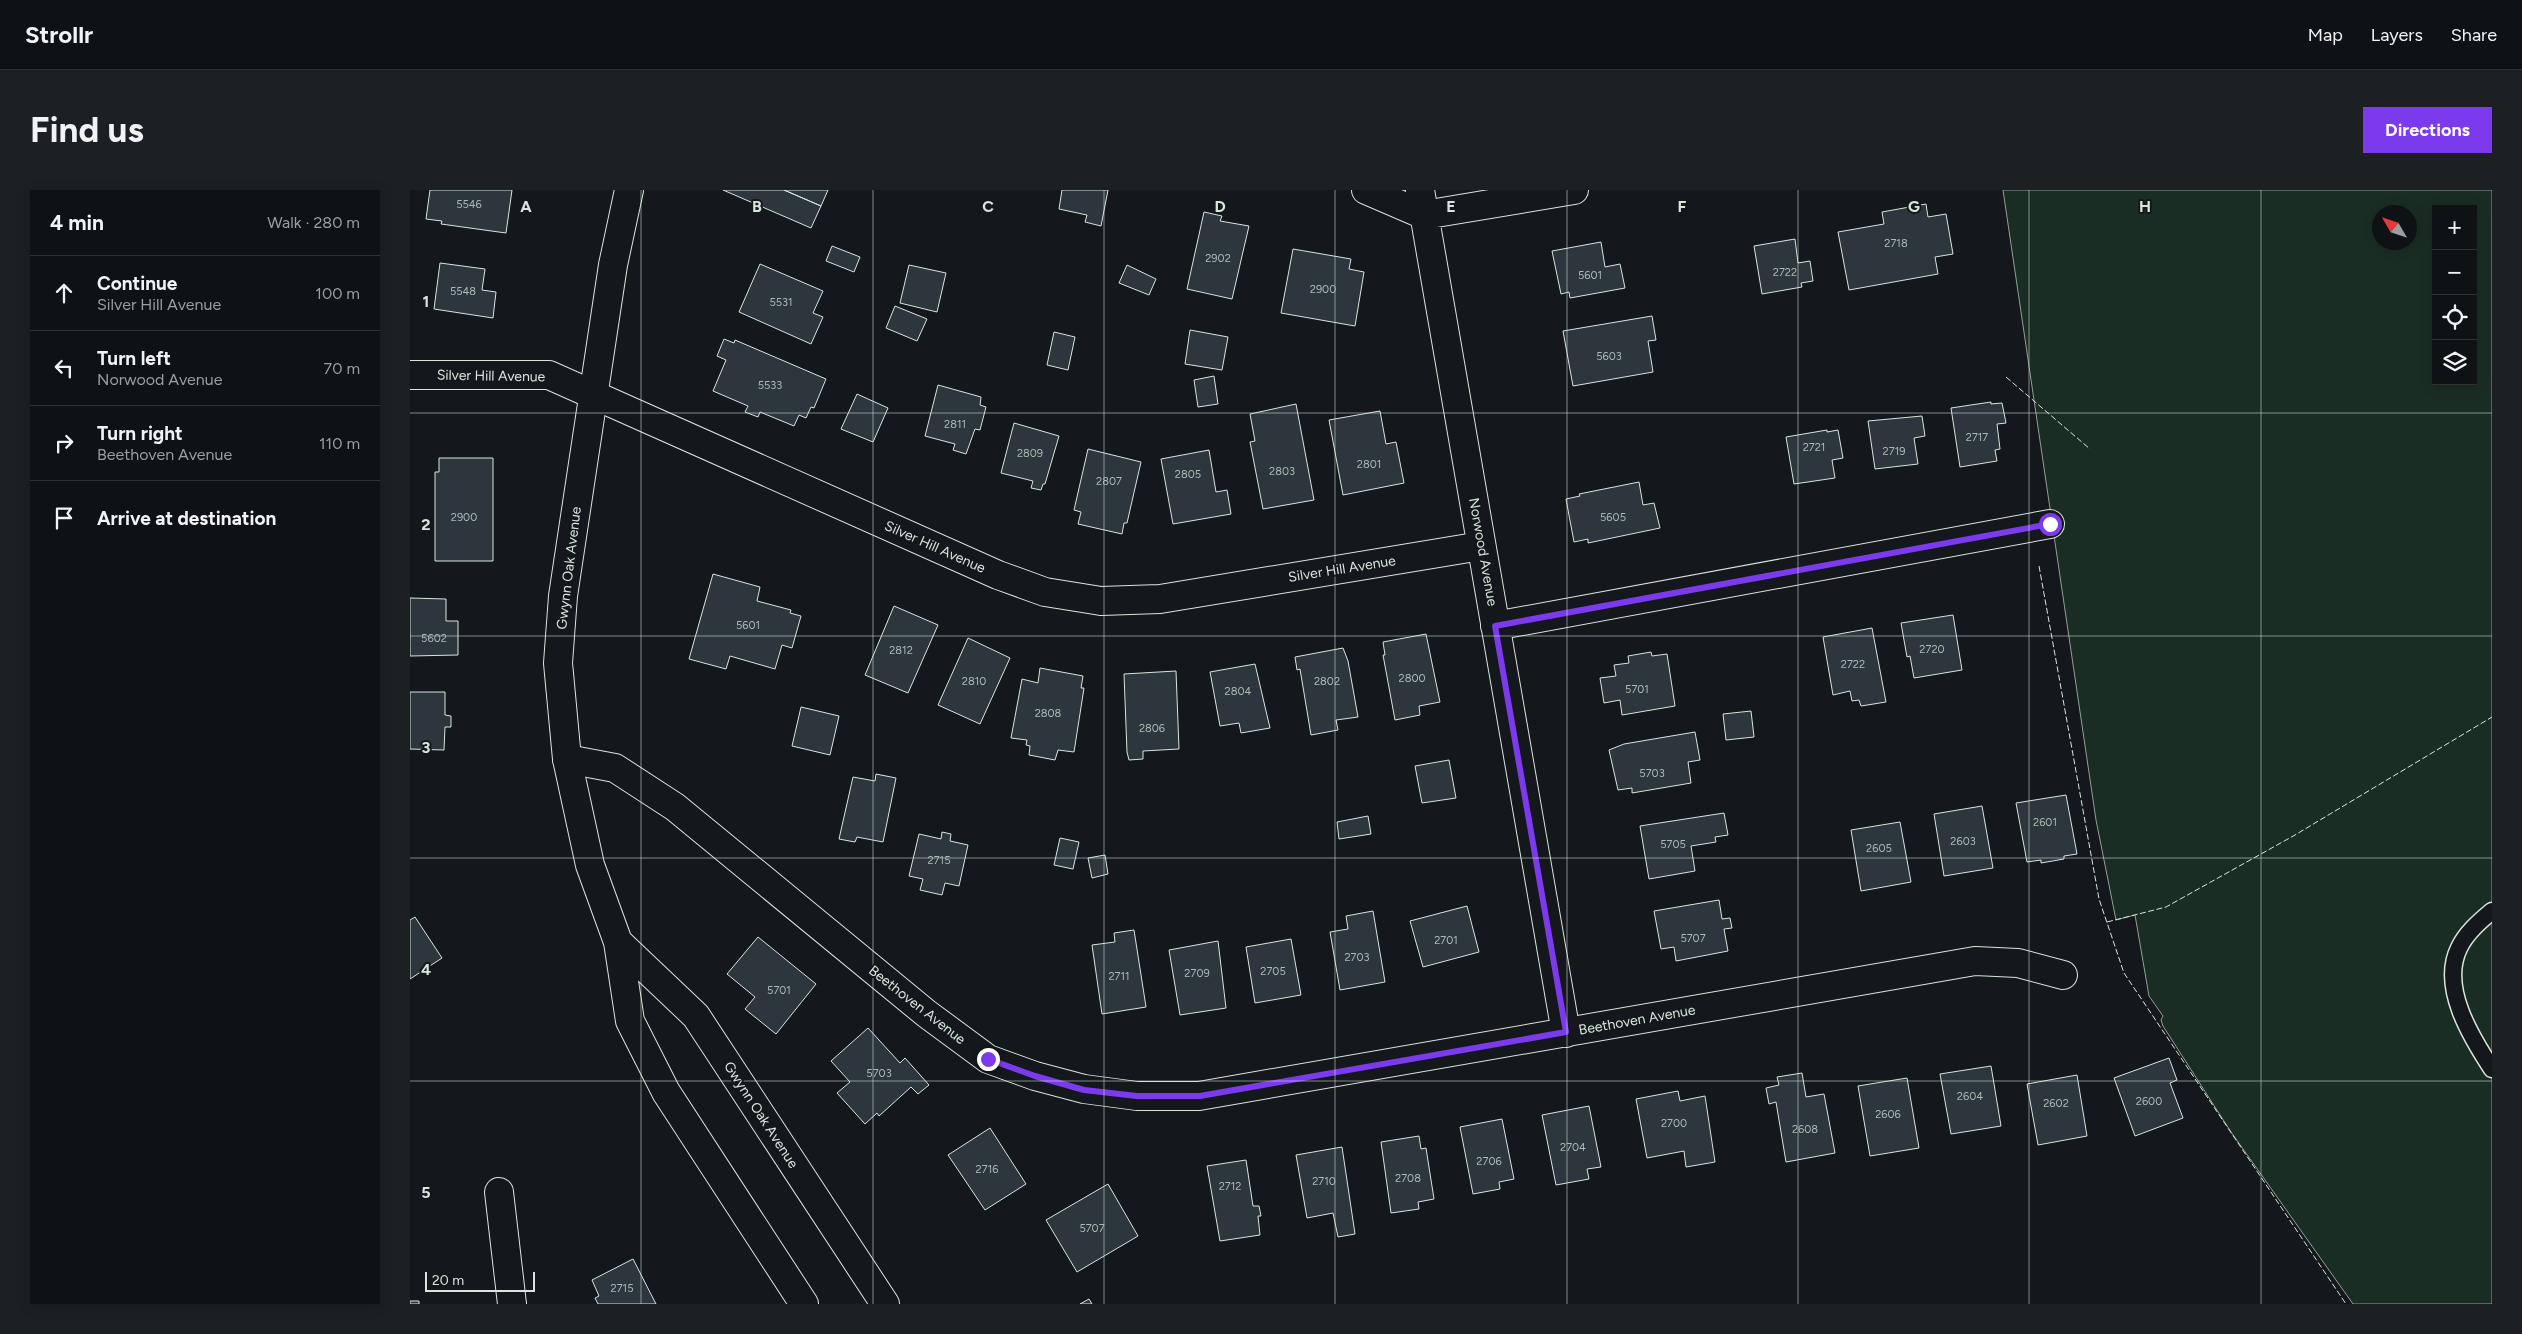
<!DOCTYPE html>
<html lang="en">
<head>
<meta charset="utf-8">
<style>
  :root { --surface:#0f1215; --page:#1d2022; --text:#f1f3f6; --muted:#9b9ea0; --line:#2f3234; --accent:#7c3aed }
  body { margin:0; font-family:Figtree,sans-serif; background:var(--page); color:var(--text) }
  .controls { position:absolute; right:15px; top:15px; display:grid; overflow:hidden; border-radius:0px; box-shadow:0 2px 12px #0003 }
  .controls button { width:45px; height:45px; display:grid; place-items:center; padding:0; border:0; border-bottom:1px solid var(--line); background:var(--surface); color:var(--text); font:25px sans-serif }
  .compass { position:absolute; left:1962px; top:15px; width:45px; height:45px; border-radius:50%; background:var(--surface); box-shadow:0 2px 12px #0003; rotate:309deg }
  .scale { position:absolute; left:15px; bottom:12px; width:110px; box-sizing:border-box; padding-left:5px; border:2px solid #d8e6dc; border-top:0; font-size:14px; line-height:18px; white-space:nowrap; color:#d8e6dc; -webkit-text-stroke:4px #14181c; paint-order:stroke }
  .stop { position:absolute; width:15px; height:15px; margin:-11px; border:4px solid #7c3aed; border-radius:50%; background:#fff }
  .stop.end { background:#7c3aed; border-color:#fff; box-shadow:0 1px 5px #0008 }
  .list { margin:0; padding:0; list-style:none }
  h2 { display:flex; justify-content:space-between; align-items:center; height:65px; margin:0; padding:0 20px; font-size:21px }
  h2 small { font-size:16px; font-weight:400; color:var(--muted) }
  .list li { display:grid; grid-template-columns:32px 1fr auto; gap:15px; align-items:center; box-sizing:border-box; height:75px; padding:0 20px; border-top:1px solid var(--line) }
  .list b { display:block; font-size:19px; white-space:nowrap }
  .list p { margin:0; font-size:16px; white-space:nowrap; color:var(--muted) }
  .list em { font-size:16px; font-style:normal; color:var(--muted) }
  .icon { flex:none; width:28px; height:28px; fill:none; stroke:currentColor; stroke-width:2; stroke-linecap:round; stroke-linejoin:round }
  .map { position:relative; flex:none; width:2082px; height:1114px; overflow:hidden; border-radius:0px }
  header { display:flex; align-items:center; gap:30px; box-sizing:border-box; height:70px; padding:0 25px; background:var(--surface); border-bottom:1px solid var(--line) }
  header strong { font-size:24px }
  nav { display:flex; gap:28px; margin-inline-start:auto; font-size:18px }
  .intro { display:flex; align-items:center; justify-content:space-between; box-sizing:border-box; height:120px; padding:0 30px }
  h1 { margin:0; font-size:35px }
  .button { padding:12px 22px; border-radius:0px; background:var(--accent); color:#fff; font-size:18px; font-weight:700 }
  main { display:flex; gap:30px; padding:0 30px }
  aside { flex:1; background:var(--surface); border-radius:0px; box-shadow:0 2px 12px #0003 }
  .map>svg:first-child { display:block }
  .green { fill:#1a2d24; stroke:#939e99; fill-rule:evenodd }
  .building { fill:#2c363c; stroke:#d8e6dc }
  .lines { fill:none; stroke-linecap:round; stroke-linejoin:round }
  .lane-casing { stroke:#d8e6dc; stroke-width:19 }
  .street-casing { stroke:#d8e6dc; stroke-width:30 }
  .secondary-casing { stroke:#d8e6dc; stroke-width:30 }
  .lane { stroke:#14181c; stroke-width:16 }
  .street { stroke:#14181c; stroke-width:28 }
  .secondary { stroke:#14181c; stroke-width:28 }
  .fence { stroke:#d8e6dc; stroke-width:1; stroke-dasharray:6 2.5; stroke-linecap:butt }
  .route { stroke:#7c3aed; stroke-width:6 }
  .grid { fill:none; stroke:#d8e6dc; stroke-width:1; stroke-opacity:0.55 }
  .labels { text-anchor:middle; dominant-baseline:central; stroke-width:4; stroke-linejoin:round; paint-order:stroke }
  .number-label { font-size:11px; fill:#adbab4 }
  .street-label { font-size:14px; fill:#d8e6dc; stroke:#14181c }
  .grid-label { font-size:16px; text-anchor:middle; font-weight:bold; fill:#d8e6dc; stroke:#14181c; stroke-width:4; stroke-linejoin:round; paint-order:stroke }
</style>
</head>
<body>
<header>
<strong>Strollr</strong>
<nav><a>Map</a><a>Layers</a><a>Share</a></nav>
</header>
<div class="intro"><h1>Find us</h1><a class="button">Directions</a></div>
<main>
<aside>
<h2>4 min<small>Walk · 280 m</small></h2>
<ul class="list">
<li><svg class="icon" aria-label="ahead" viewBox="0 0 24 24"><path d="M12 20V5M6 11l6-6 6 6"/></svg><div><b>Continue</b><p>Silver Hill Avenue</p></div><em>100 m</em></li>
<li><svg class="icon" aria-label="left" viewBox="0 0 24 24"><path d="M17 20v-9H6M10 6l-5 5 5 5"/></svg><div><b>Turn left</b><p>Norwood Avenue</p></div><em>70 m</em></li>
<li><svg class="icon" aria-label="right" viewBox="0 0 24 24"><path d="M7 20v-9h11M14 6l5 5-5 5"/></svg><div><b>Turn right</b><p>Beethoven Avenue</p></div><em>110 m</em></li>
<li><svg class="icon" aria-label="arrive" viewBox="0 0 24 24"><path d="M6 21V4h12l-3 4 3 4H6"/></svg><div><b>Arrive at destination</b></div></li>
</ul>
</aside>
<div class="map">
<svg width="2082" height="1114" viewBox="0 0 2082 1114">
  <rect width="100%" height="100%" fill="#14181c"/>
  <path class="green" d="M1593,0H2082V1114H1943L1821,942L1753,836L1751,830L1753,826L1739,806L1725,725L1706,730L1686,630ZM2026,19H2063V191H2026ZM1970,22H2000V52H1970Z"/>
  <path class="building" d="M20,0H102L96,43L31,34L32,31L16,29Z
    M313,0H374L411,16L401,38Z
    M374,0H418L411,16Z
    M652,0H698L691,36L675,32L677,25L649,19Z
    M1516,14L1518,27L1536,24L1543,64L1525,67L1528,84L1439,100L1428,42L1474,34L1472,22Z
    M794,22L812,26L810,31L839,36L822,109L777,99Z
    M1385,49L1388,73L1400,71L1403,91L1391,93L1392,97L1352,104L1344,56Z
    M1191,52L1195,77L1210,74L1215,98L1160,108L1159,102L1151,104L1142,61Z
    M422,56L450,67L444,82L416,71Z
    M883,59L941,69L939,79L954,82L945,136L871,123Z
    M30,73L75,79L72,100L86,102L83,128L24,119Z
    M350,74L413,101L403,123L413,127L401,154L329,122Z
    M499,75L536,83L527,122L490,113Z
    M717,75L746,89L739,105L709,93Z
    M485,116L517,129L507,151L476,138Z
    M1242,126L1246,150L1238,151L1243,182L1163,196L1153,141Z
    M780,140L818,147L812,180L775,174Z
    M644,142L665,147L658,180L637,175Z
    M314,149L324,153L325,150L416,189L404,218L401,217L396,228L389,225L384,236L350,222L348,227L335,222L338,216L303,201L316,170L307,166Z
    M804,186L808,214L788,217L784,190Z
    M528,195L571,207L570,215L576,217L570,240L565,239L556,264L543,260L545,254L515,246Z
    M447,204L478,218L463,252L431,239Z
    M1581,212V214L1592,213L1596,233L1587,234L1590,259L1585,260L1587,271L1550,277L1541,218Z
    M886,214L904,310L853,319L840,252L845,251L840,224Z
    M970,221L976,254L986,252L994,293L933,305L919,230Z
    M1512,226L1515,246L1504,248L1508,274L1465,279L1458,231Z
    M604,233L649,246L635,294H633L631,300L621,298L623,291L591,283Z
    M1417,240V242L1428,240L1433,268L1422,270L1425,288L1384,294L1376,247Z
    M678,259L731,272L717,333H714L712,344L668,334L671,322L664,320Z
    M799,260L806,302L817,300L821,324L763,334L751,269Z
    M29,268H83V371H25V282H29Z
    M1229,292L1233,315L1244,313L1250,338L1178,353V349L1164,352L1156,309L1170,306L1169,304Z
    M303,384L350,397L347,411L381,420L380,423L391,426L382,458L372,455L365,479L320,466L316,479L279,469Z
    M0,408L36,409V431H48V465L0,466Z
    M484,416L528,435L498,503L455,485Z
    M1543,425L1552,480L1504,488L1500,466L1497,467L1491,433Z
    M1462,438L1476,512L1451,516L1449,510L1442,511L1440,501L1423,505L1413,447Z
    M1016,444L1030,512L1009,516L1010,525L985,530L973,465H975L973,452Z
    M558,448L600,468L570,534L528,515Z
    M933,458L938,471L948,527L926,530L928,540L901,545L890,479L887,480L885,467Z
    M1241,462L1242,466L1257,464L1265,516L1212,525L1210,510L1194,513L1190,488L1206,486L1204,475L1219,473L1218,466Z
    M845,474L860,538L831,543L829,533L810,536L800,482Z
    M630,478L673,486L671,498H674L664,562L648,560L645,570L619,565L620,556L616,555L617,550L601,548L612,489L628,493Z
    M766,481L769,559L733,561V569L719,570L717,562L714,484Z
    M0,502H35V525L41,526V537H35L34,560L0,559Z
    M391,517L429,526L420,565L382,556Z
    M1341,521L1344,547L1316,550L1313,524Z
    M1285,542L1290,570L1278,572L1281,593L1222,603V598L1208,600L1199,560L1214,554Z
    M1039,570L1046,608L1012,613L1005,576Z
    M466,584L486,588L473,652L447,647L445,652L429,649L443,587L465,591Z
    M1656,605L1667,664L1654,666V669L1631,673V670L1617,672L1606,613Z
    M1572,616L1583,678L1534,686L1524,624Z
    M1314,623L1318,645L1305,647L1306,652L1281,656L1285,681L1239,689L1230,636Z
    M958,626L961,644L929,649L927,632Z
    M1490,632L1501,692L1451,701L1441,640Z
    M532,642L541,644L540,651L558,655L549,696L535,693L532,705L510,700L513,689L499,686L509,644L531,649Z
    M650,648L669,652L663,679L644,675Z
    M695,665L698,684L682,688L678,668Z
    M1309,710L1312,729L1320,728L1322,738L1314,739L1318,761L1266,771L1264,757L1251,759L1244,721Z
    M1057,716L1069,762L1013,777L1000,731Z
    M963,721L975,792L930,800L920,742L938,739L936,726Z
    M5,727L32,768L0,789V730Z
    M724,740L736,817L692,824L682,755L705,752L704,743Z
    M348,747L406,794L366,844L335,819L345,807L317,784Z
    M881,749L891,805L845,813L836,757Z
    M808,751L816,818L770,825L759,760Z
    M458,838L490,873L495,868L519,895L508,904L501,897L469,926L467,923L455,934L427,903L440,892L421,871Z
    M1759,868L1767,890L1760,893L1773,928L1725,946L1704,888Z
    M1581,876L1591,936L1541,944L1530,884Z
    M1392,883L1396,907L1414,904L1425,963L1376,972L1366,912L1359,914L1356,898L1369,895L1367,887Z
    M1667,885L1677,946L1628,955L1617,894Z
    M1497,888L1509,958L1460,966L1448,896Z
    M1268,901L1270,911L1295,906L1305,972L1276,977L1274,961L1237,968L1226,909Z
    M1179,916L1191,977L1177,979L1179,989L1146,995L1132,925Z
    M1092,929L1104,989L1089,992L1090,999L1063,1004L1050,937Z
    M580,938L616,994L575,1020L538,965Z
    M1009,946L1011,959L1016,958L1024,1009L1008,1012L1009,1019L981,1023L971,952Z
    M932,957L945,1044L928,1047L923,1023L897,1028L886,965Z
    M836,970L843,1016H849L851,1026H848L850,1045L810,1051L797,976Z
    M698,994L728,1046L667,1082L636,1030Z
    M223,1069L246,1114H188L185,1108L189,1106L182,1090Z
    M679,1109L682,1114H670Z
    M0,1111H9V1114H0Z"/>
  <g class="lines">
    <g class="lane-casing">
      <path id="lane" d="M2082,721C2070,731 2056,743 2049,758C2030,797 2061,847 2082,879"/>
    </g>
    <g class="street-casing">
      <path id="street" d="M956,0L1014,25L1164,0
        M1010,0L1156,843
        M0,185H139L588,385L635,402L691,411L750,409L1071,356
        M1085,436L1640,334
        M157,569L205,578L265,617L517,824L578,869L625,886L674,899L727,906H789L1565,771L1608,773L1653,785
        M89,1002L102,1114"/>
    </g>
    <g class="secondary-casing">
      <path id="secondary" d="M219,0L203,75L153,406L148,473L157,569L180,675L208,752L220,831L256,902L394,1114
        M208,752L286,826L475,1114"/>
    </g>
    <use href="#lane" class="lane"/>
    <use href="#street" class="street"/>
    <use href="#secondary" class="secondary"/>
    <path class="fence" d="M1596,187L1680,259
      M1629,376L1689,709L1714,783L1936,1114
      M1697,732L1756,717L1885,645L2082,527"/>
  </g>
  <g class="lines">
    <path class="route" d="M578,869L625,886L674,900L727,906H790L1156,842L1085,436L1640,334"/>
  </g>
  <path class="grid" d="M231,0V1114M463,0V1114M694,0V1114M925,0V1114M1157,0V1114M1388,0V1114M1619,0V1114M1851,0V1114M0,223H2082M0,446H2082M0,668H2082M0,891H2082"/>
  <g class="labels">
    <g class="number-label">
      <text x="59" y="14">5546</text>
      <text x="1486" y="53">2718</text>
      <text x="808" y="68">2902</text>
      <text x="1375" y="82">2722</text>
      <text x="1180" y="85">5601</text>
      <text x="913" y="99">2900</text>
      <text x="53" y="101">5548</text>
      <text x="371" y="112">5531</text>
      <text x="1199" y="166">5603</text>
      <text x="360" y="195">5533</text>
      <text x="545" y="234">2811</text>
      <text x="1567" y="247">2717</text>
      <text x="1404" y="257">2721</text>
      <text x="1484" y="261">2719</text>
      <text x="620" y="263">2809</text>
      <text x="959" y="274">2801</text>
      <text x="872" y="281">2803</text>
      <text x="778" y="284">2805</text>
      <text x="699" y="291">2807</text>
      <text x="54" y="327">2900</text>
      <text x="1203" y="327">5605</text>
      <text x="338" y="435">5601</text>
      <text x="24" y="448">5602</text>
      <text x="1522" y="459">2720</text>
      <text x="491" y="460">2812</text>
      <text x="1443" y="474">2722</text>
      <text x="1002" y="488">2800</text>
      <text x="564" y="491">2810</text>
      <text x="917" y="491">2802</text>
      <text x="1227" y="499">5701</text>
      <text x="828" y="501">2804</text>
      <text x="638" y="523">2808</text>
      <text x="742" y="538">2806</text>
      <text x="1242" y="583">5703</text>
      <text x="1635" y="632">2601</text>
      <text x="1553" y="651">2603</text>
      <text x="1263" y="654">5705</text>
      <text x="1469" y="658">2605</text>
      <text x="529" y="670">2715</text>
      <text x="1283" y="748">5707</text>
      <text x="1036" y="750">2701</text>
      <text x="947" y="767">2703</text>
      <text x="863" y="781">2705</text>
      <text x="787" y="783">2709</text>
      <text x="709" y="786">2711</text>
      <text x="369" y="800">5701</text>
      <text x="469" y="883">5703</text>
      <text x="1560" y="906">2604</text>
      <text x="1739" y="911">2600</text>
      <text x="1646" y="913">2602</text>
      <text x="1478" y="924">2606</text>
      <text x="1264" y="933">2700</text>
      <text x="1395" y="939">2608</text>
      <text x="1163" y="957">2704</text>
      <text x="1079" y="971">2706</text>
      <text x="577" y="979">2716</text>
      <text x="998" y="988">2708</text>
      <text x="914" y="991">2710</text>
      <text x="820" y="996">2712</text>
      <text x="682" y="1038">5707</text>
      <text x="212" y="1098">2715</text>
    </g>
    <g class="street-label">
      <text transform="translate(81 186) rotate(1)">Silver Hill Avenue</text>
      <text transform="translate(525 357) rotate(24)">Silver Hill Avenue</text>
      <text transform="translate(1073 362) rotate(80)">Norwood Avenue</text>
      <text transform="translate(159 378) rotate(-83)">Gwynn Oak Avenue</text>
      <text transform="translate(932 379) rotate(-9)">Silver Hill Avenue</text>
      <text transform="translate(507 815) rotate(38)">Beethoven Avenue</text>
      <text transform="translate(1227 830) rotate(-10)">Beethoven Avenue</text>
      <text transform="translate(351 925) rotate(57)">Gwynn Oak Avenue</text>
    </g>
  </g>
  <g class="grid-label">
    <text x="116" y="22">A</text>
    <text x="347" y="22">B</text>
    <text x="578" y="22">C</text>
    <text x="810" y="22">D</text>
    <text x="1041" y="22">E</text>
    <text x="1272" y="22">F</text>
    <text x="1504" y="22">G</text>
    <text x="1735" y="22">H</text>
    <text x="16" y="117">1</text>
    <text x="16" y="340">2</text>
    <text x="16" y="563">3</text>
    <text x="16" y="785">4</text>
    <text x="16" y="1008">5</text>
  </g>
</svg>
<div class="controls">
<button>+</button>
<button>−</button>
<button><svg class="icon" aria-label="locate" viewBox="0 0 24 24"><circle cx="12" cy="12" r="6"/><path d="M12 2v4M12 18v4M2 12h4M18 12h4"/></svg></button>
<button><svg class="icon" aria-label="layers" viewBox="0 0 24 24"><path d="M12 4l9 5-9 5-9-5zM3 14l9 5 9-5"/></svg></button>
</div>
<svg class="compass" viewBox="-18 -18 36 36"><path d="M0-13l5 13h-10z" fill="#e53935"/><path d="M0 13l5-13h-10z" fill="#9b9ea0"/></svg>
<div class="scale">20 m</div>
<div class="stop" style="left:1640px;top:334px"></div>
<div class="stop end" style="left:578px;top:869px"></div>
</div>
</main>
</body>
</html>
